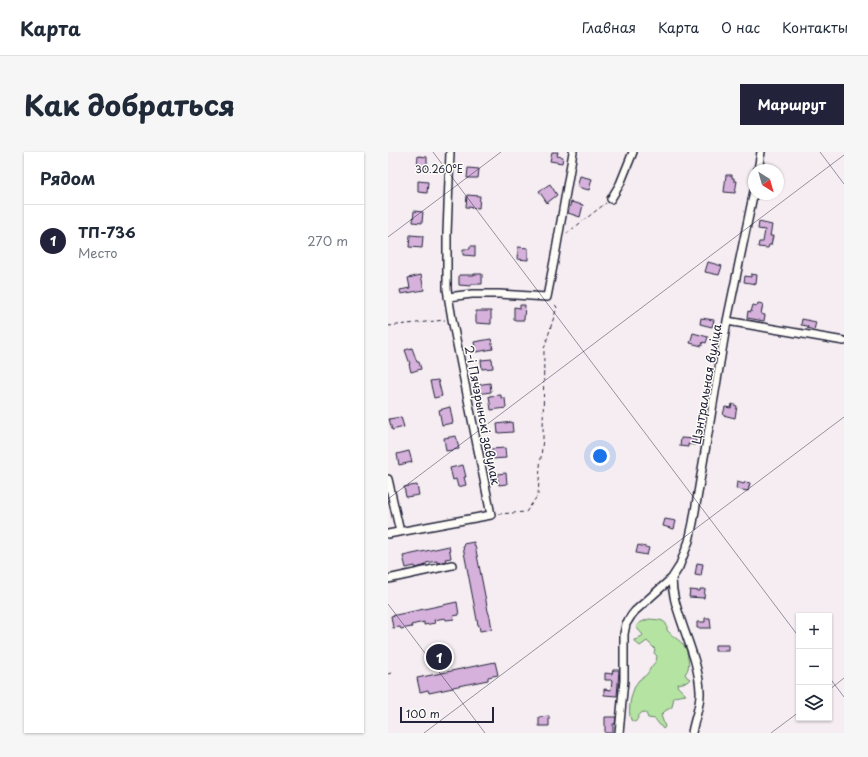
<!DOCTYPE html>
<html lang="ru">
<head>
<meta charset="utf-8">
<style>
  :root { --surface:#fff; --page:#f6f6f7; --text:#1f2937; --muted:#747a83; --line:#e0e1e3; --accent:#22223b }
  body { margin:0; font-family:"Playpen Sans",sans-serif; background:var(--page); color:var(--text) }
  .controls { position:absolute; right:12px; bottom:12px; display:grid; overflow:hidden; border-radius:0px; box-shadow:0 1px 3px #0004 }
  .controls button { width:36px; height:36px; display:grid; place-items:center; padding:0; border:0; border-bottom:1px solid var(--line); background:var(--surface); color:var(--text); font:20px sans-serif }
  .compass { position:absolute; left:360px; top:12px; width:36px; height:36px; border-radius:50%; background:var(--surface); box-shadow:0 1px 3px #0004; rotate:143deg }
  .scale { position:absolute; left:12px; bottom:10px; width:94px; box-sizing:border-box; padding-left:4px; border:2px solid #22223b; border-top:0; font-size:11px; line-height:14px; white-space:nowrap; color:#22223b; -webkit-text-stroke:3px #fdfcf7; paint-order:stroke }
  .you { position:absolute; left:212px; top:304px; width:14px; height:14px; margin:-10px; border:3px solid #fff; border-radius:50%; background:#1a73e8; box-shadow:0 0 0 6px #1a73e833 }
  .badge { display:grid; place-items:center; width:26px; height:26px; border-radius:50%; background:var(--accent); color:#fff; font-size:13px; font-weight:700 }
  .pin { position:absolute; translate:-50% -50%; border:2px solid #fff; box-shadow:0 1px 4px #0006 }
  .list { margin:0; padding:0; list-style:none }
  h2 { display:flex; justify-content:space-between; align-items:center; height:52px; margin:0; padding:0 16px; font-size:17px }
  h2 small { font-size:13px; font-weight:400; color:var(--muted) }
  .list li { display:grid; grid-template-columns:26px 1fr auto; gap:12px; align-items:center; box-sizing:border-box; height:72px; padding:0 16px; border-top:1px solid var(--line) }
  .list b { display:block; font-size:15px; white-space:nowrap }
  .list p { margin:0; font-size:13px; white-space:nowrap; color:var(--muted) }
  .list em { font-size:13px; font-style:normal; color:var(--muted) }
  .icon { flex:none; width:22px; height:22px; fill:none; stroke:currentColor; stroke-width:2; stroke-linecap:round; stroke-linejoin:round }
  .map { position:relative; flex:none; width:456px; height:581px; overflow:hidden; border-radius:0px }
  header { display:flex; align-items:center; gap:24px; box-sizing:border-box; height:56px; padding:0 20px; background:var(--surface); border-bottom:1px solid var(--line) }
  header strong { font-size:19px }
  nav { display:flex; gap:22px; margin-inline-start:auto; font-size:14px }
  .intro { display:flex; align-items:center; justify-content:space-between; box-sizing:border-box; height:96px; padding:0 24px }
  h1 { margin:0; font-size:28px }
  .button { padding:10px 18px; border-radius:0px; background:var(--accent); color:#fff; font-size:14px; font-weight:700 }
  main { display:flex; gap:24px; padding:0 24px }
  aside { flex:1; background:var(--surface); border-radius:0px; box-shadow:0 1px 3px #0004 }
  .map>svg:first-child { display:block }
  .green { fill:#b4e3a2; stroke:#6b826e }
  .building { fill:#d5b1db; stroke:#22223b }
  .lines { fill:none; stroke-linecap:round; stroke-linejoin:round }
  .minor-casing { stroke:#22223b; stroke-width:10 }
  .path { stroke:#22223b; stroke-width:1; stroke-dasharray:4 3; stroke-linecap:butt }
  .minor { stroke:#fdfcf7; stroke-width:7 }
  .ticks { fill:none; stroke:#22223b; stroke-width:1; stroke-opacity:0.45 }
  .labels { text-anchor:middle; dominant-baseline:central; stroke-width:3; stroke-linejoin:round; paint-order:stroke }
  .street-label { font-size:12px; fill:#22223b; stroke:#fdfcf7 }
  .ticks-label { font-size:10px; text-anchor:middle; fill:#22223b; stroke:#fdfcf7; stroke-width:3; stroke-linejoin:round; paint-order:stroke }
</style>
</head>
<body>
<header>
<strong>Карта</strong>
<nav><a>Главная</a><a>Карта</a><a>О нас</a><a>Контакты</a></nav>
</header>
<div class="intro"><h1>Как добраться</h1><a class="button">Маршрут</a></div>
<main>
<aside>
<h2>Рядом<small></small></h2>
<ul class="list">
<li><span class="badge">1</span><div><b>ТП-736</b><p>Место</p></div><em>270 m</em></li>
</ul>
</aside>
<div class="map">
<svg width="456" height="581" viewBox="0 0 456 581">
  <rect width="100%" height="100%" fill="#f5edf1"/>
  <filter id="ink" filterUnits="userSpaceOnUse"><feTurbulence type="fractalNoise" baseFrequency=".025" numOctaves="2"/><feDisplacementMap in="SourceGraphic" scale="8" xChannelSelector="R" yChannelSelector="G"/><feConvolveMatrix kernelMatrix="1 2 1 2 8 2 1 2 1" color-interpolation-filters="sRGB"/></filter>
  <g filter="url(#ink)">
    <path class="green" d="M261,467C271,468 280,467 279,478C289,490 298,488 300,506C301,513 301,517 297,522L299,525L302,527L299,530L290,532L289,534L298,543L286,545L284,555L277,559L273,563L277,575L275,577L267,567L260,566L258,561L255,560C249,563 251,567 247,570L243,568C239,557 244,536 251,528C254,525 257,525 259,522C261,520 262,516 264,514C265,512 267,511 268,509L269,504L266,501L267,497L259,489L252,494L246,489V488L250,487L251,485H253L255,483L248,475L251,471Z"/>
    <path class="building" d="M164,0H170L169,4L175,5L174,11L162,9Z
      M30,4L39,5V16L29,15Z
      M80,16L91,17L90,26H79Z
      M338,23H344V26H346V29H349L347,41L336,40Z
      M192,24L204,27L201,38L189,35Z
      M30,29L40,30L39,41L30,40Z
      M162,32L169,43L159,51L151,39Z
      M79,43L92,44L91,56L78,55Z
      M183,50L195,53L192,65L180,61Z
      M26,59L35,60L34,71L25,70Z
      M371,70L384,73L382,84H385L383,93H381L380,96L370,95L371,90H375L377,78L370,77Z
      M22,83L35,84L34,96L21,95Z
      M82,94H87V104L75,103V97H82Z
      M130,95L140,96V108L129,107Z
      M320,110L334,114L331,123L317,120Z
      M86,122H94V132H83V134L71,133V123H86Z
      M363,122L369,123L368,132L356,130L357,124L363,125Z
      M33,123L36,138L13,142L12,138L22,136L20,126Z
      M370,151L375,152L373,162L377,163L376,169L359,166L360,159L363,160L365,153L369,154Z
      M132,153H137L136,168H126V155L132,156Z
      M88,159H103V172L88,171Z
      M313,166L326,168L324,175L312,172Z
      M414,167L428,170L426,178L419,176L420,174L413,173Z
      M305,181L320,185L318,191L315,190L314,194L302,191Z
      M103,187L105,197L88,200L86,190Z
      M24,196L29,210H31L33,217L23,220L21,212H22L17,198Z
      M104,207L105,216L94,217L93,208Z
      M50,228L54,244L46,246L42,229Z
      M102,231L103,240L89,242L88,233Z
      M113,243V246H117L118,256L103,258L101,244Z
      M344,252L349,254L347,266L335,263L337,255L343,256Z
      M62,255L65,271L54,273L51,258Z
      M13,265L16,275L4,278L1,267Z
      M124,270L125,280L110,281L109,272Z
      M68,284L71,297L58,299L56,286Z
      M293,286L308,287L307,293L300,292V295L292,294Z
      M117,296L118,306L104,307L103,297Z
      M21,299L24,310L11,313L9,302Z
      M75,313L78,325H76L78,333L70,335L68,327L65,328L62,316Z
      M118,321L119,332L111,333L109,322Z
      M349,330L356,332L357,330L362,331L360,339L348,337Z
      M29,333L31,343L18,345L16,335Z
      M277,367L288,369L286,377L275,374Z
      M86,390V393H87L100,459L102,465L104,477L92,479L91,473H90L75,395H76L75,392Z
      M250,393L261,396L259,403L248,401Z
      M61,394L63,406L57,407L58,409L49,411V409L38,411V413L28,416L27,414L18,416L15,404Z
      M309,411L315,412L313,424L307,423Z
      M312,437H317L316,446L301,445L302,438L312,439Z
      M69,450L71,463L65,464L66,467L58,468L57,466L46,468L47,471L36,473V470L23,473L24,475L13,477L12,475L5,476L3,464Z
      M317,466H322L323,476H309V470H317Z
      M327,493H341V499H327Z
      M107,510L110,523L100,525V528L65,535V536L41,541L40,538L32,540L29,526Z
      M225,518H231L229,544L216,543V537L223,538L224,528H217V521L224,522Z
      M161,564V574H151V565Z
      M217,565H228L227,572H225V581H217Z"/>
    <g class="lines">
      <g class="minor-casing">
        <path id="minor" d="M370,18L373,0
          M223,47L232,32L245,0
          M60,145L84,142H111L159,145L167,104L185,0
          M339,169L456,189
          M0,327L12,380
          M0,382L103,363L64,167L59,137V82L62,0
          M284,426C284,445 290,459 296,477C303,497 311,517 312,539C313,554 306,567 304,581
          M0,427L64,413
          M231,581L236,528V482L238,472L243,464L247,459L284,426L291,415L301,389L305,371L313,323L339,169L366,39"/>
      </g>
      <path class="path" d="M178,82L218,51
        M0,174L57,168
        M110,362L138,360L150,343L152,315L155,286L156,197L169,155L164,150
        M0,522L3,521"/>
      <use href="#minor" class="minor"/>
    </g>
  </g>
  <path class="ticks" d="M45,0L411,485M432,0L456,32M0,85L113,0M0,347L456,3M0,452L97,581M441,525L456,545M441,538L456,526M36,581L456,265M383,581L411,560"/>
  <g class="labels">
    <g class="street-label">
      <text transform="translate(318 232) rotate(-80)">Цэнтральная вуліца</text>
      <text transform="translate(95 263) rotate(79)">2-і Пячэрынскі завулак</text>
    </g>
  </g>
  <g class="ticks-label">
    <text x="51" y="21">30.260°E</text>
  </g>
</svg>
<div class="controls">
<button>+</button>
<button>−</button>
<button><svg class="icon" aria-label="layers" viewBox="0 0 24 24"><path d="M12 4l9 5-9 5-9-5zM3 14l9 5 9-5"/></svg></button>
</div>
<svg class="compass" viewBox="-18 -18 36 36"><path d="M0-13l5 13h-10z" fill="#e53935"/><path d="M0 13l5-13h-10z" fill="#747a83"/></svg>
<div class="scale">100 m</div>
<div class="you"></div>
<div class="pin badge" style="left:51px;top:505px">1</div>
</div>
</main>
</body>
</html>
